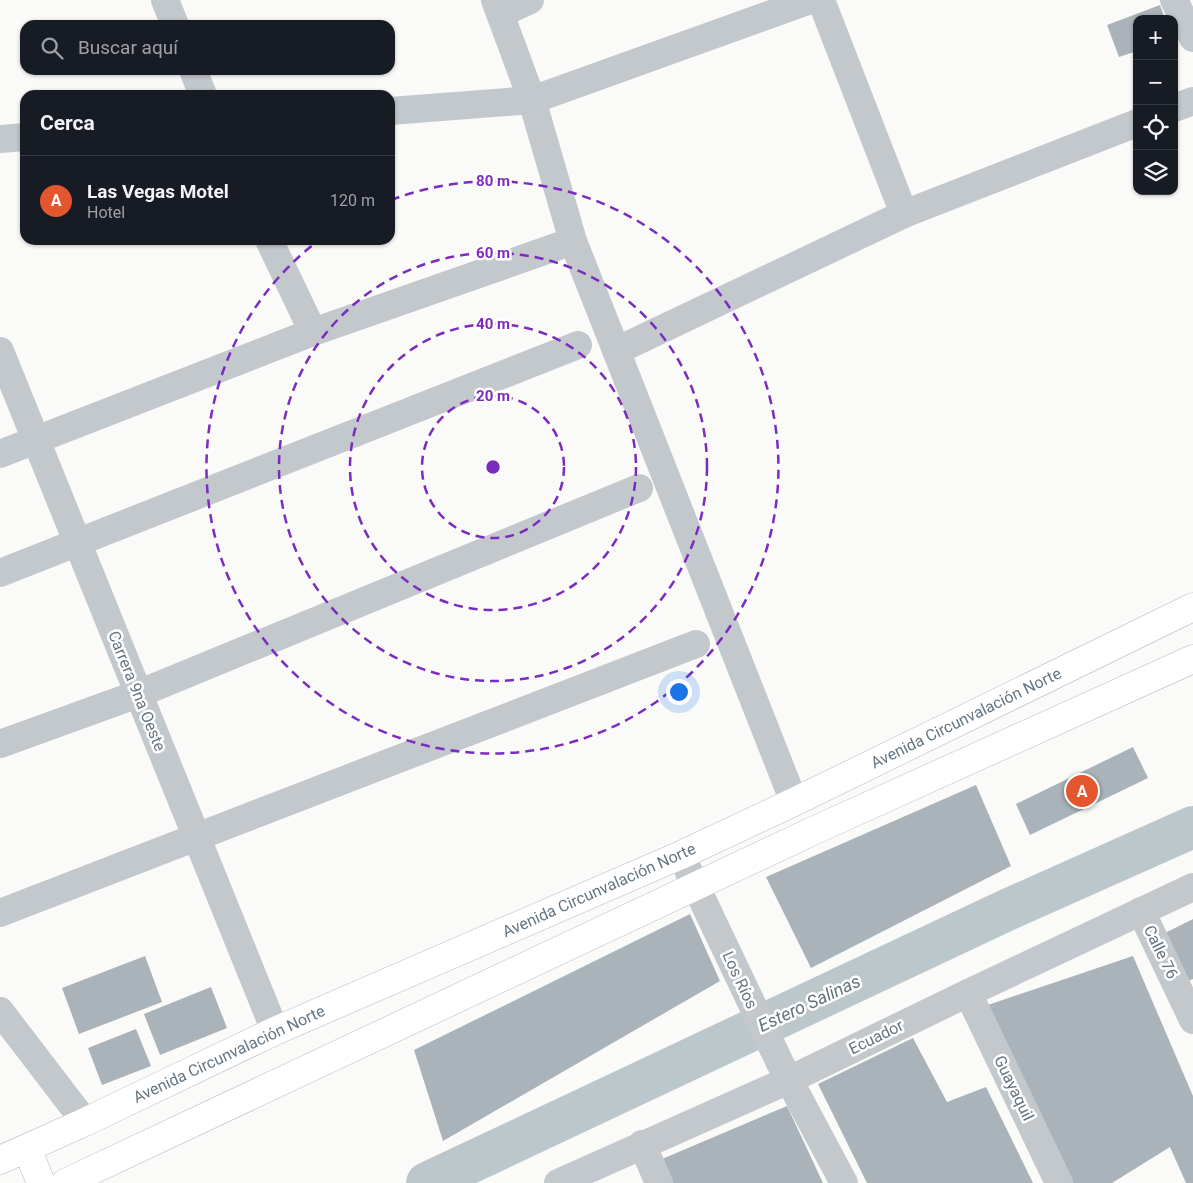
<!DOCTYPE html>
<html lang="es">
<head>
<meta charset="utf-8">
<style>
  :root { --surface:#171b24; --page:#20242c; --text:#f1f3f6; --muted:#9ea1a6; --line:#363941; --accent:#e4572e }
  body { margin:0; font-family:Roboto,sans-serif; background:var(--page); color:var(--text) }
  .controls { position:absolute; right:15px; top:15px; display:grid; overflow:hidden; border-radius:10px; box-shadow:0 1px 4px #0004 }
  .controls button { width:45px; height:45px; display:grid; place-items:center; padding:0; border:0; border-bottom:1px solid var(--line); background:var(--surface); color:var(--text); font:25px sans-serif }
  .you { position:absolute; left:678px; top:691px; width:18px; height:18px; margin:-12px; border:4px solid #fff; border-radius:50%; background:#1a73e8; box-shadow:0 0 0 8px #1a73e833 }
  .badge { display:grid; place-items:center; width:32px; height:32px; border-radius:50%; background:var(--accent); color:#fff; font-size:16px; font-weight:700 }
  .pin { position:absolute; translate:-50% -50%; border:2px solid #fff; box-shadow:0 1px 5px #0006 }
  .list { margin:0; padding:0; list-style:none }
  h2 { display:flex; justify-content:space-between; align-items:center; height:65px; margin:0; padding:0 20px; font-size:21px }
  h2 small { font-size:16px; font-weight:400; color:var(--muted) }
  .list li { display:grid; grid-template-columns:32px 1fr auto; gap:15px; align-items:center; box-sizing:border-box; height:90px; padding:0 20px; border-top:1px solid var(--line) }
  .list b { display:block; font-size:19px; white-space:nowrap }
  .list p { margin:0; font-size:16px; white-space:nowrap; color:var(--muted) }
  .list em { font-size:16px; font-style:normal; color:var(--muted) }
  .icon { flex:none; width:28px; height:28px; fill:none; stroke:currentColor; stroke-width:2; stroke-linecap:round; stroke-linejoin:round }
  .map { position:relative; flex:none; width:1193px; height:1183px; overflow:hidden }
  .search { position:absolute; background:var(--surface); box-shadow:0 1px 4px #0004; left:20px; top:20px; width:375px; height:55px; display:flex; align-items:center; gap:12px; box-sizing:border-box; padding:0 18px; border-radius:15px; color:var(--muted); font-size:19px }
  .panel { position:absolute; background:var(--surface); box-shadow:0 1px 4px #0004; left:20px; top:90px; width:375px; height:155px; border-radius:15px }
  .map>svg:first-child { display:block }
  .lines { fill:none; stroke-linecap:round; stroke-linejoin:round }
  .river { stroke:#bbc7cb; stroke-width:42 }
  .building { fill:#aab3b9 }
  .major-casing { stroke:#b5babe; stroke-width:29 }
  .minor { stroke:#c3c8cc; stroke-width:28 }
  .major { stroke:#fff; stroke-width:28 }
  .ring { fill:none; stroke:#7b2cbf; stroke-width:2.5; stroke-dasharray:9 6 }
  .labels { text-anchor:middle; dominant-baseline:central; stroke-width:5; stroke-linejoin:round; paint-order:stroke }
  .street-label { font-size:16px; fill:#657683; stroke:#fff }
  .water-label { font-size:18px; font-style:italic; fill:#60757c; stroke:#fff }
  .centre { fill:#7b2cbf; stroke:#fff; stroke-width:2.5 }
  .ring-label { font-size:15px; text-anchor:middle; font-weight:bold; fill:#7b2cbf; stroke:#fff; stroke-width:5; stroke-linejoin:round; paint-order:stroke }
</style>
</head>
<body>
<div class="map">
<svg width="1193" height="1183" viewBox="0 0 1193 1183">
  <rect width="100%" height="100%" fill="#fafaf8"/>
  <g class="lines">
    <path class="river" d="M427,1183L1009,909L1193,827"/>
  </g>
  <path class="building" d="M1160,5L1165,19H1137V51L1119,57L1107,25Z
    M1133,747L1148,778L1030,835L1016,804Z
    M976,785L1011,866L811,968L766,877Z
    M690,914L720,981L443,1141L414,1050Z
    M1193,919V979L1183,983L1163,934Z
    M145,956L162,1002L79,1034L62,988Z
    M1133,956L1193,1096V1183H1186L1170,1147L1112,1183H1069L985,1006Z
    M211,987L227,1028L160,1055L144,1014Z
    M136,1029L151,1066L102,1085L88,1048Z
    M913,1038L947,1102L986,1087L1033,1183H867L818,1084Z
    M787,1106L823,1183H664L655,1162Z"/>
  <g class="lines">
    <g class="major-casing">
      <path id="major" d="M27,1148L41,1183
        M0,1160L85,1122L275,1031L681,855L794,802L1193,607
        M65,1183L815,830L1193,659"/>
    </g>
    <path class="minor" d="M165,0L175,25
      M495,0L532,100L573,241L794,802
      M821,0L904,214
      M1174,0L1193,38
      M500,14L530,0
      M193,70L203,95
      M1174,108L1193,101
      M390,111L532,100L810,0
      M0,139L25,137
      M269,240L313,332
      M0,351L275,1031
      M616,351L904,214L1137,123
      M0,454L313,332L573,241
      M0,573L578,345
      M0,744L138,694L639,488
      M681,855L780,1063L844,1183
      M1141,911L1193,1020
      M0,913L696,644
      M968,993L1059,1183
      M0,1011L85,1122
      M642,1144L659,1183
      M558,1183L789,1080L968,993L1193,887"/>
    <use href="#major" class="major"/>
  </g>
  <g class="ring">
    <circle cx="493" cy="467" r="71"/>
    <circle cx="493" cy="467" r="143"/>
    <circle cx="493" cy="467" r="214"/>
    <path d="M391 200A286 286 0 1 1 319 240"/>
  </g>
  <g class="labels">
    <g class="street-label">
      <text transform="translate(137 691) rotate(68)">Carrera 9na Oeste</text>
      <text transform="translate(966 718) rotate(-26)">Avenida Circunvalación Norte</text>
      <text transform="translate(599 890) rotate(-24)">Avenida Circunvalación Norte</text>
      <text transform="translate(1161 952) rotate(64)">Calle 76</text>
      <text transform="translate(740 980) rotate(65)">Los Ríos</text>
      <text transform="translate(876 1037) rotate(-26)">Ecuador</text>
      <text transform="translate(229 1054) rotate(-25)">Avenida Circunvalación Norte</text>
      <text transform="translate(1014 1088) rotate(64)">Guayaquil</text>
    </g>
    <g class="water-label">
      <text transform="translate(809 1003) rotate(-25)">Estero Salinas</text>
    </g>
  </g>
  <circle cx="493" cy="467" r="8" class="centre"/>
  <g class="ring-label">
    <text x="493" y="186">80 m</text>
    <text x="493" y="258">60 m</text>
    <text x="493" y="329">40 m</text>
    <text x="493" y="401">20 m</text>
  </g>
</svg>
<div class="controls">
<button>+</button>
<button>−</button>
<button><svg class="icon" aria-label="locate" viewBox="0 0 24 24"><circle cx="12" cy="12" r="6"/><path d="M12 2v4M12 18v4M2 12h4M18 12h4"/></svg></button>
<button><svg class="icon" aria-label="layers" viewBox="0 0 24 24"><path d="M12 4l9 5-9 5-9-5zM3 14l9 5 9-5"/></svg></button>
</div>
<div class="you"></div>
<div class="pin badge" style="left:1082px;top:791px">A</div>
<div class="search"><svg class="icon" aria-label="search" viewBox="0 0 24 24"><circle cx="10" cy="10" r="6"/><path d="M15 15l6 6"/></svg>Buscar aquí</div>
<section class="panel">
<h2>Cerca<small></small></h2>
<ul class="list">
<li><span class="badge">A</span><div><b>Las Vegas Motel</b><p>Hotel</p></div><em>120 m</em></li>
</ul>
</section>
</div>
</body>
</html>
